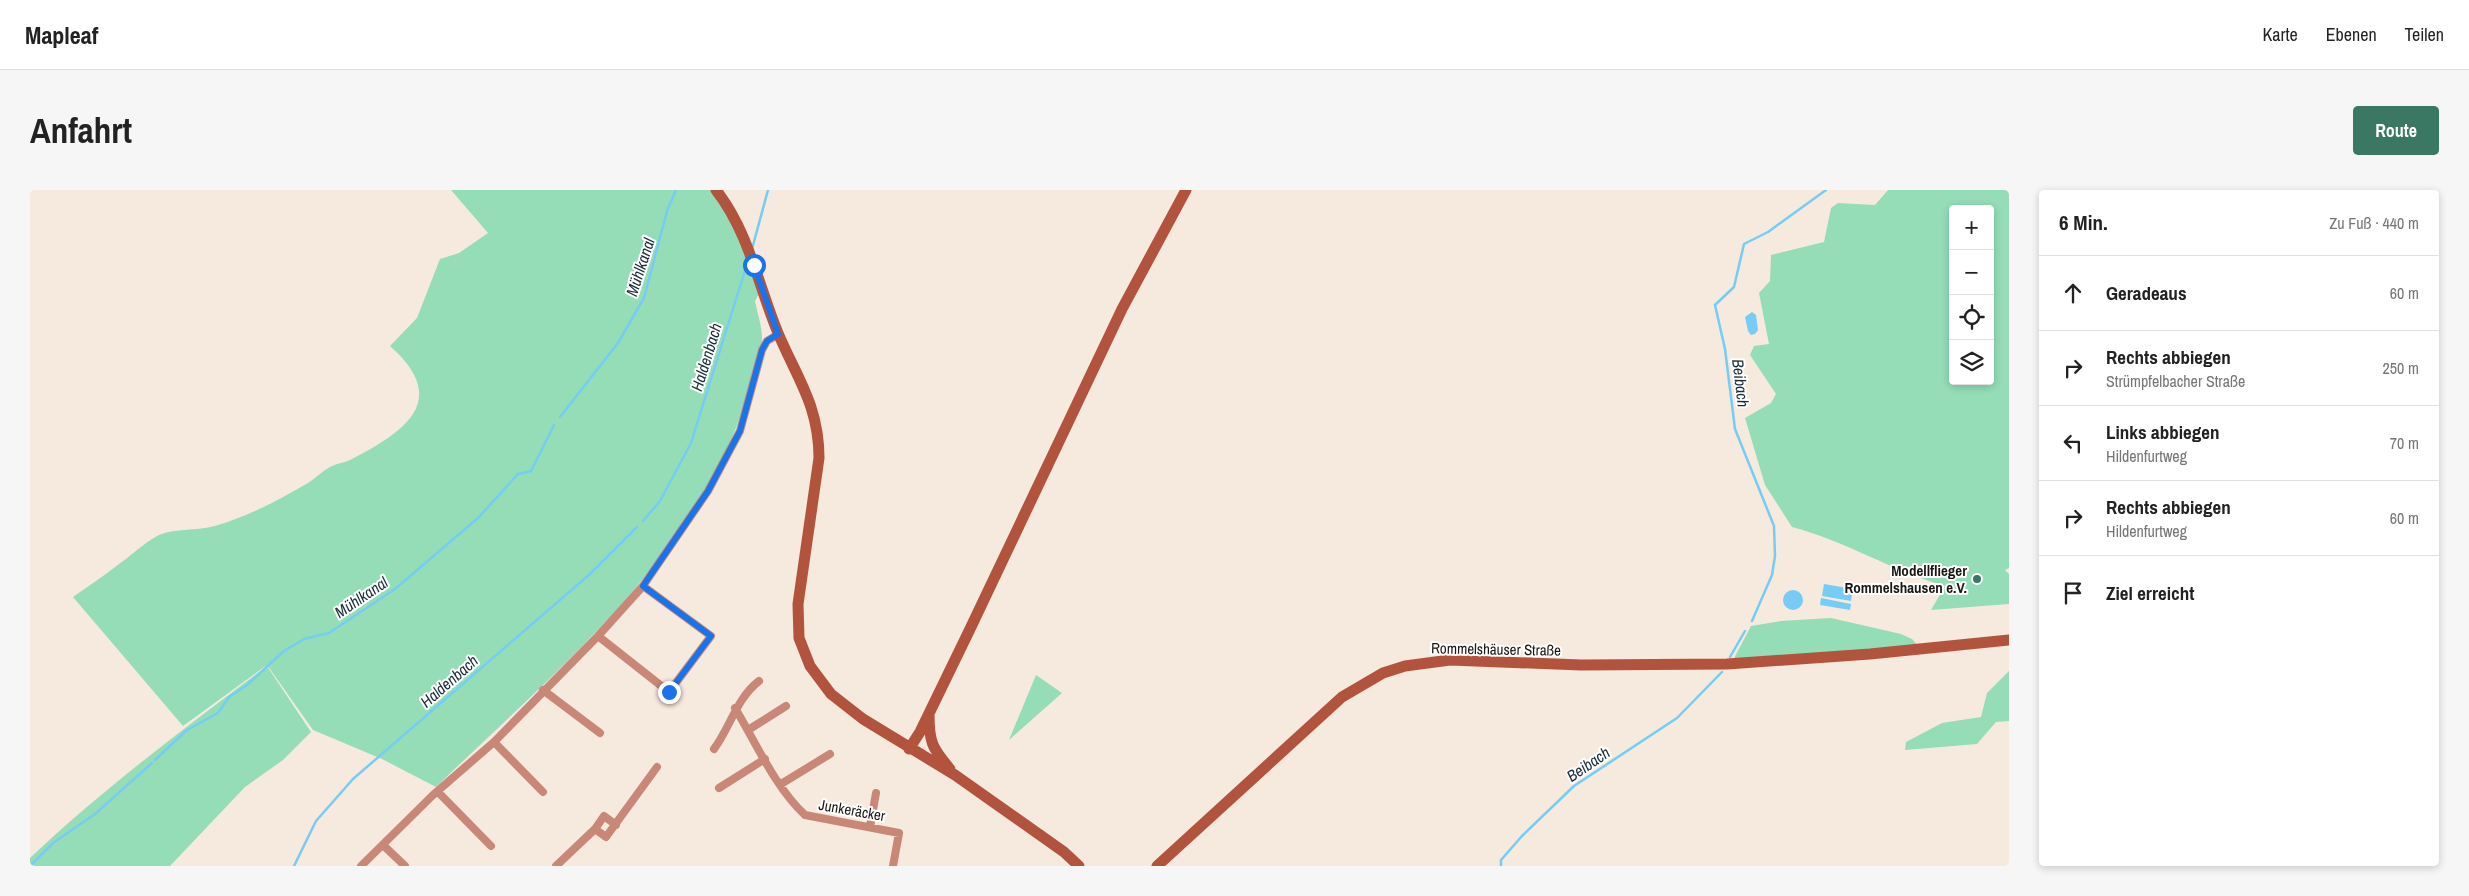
<!DOCTYPE html>
<html lang="de">
<head>
<meta charset="utf-8">
<style>
  :root { --surface:#fff; --page:#f6f6f6; --text:#222; --muted:#767676; --line:#e0e0e0; --accent:#3a7864 }
  body { margin:0; font-family:"Archivo Narrow",sans-serif; background:var(--page); color:var(--text) }
  .controls { position:absolute; right:15px; top:15px; display:grid; overflow:hidden; border-radius:5px; box-shadow:0 2px 8px #0003 }
  .controls button { width:45px; height:45px; display:grid; place-items:center; padding:0; border:0; border-bottom:1px solid var(--line); background:var(--surface); color:var(--text); font:25px sans-serif }
  .stop { position:absolute; width:15px; height:15px; margin:-11px; border:4px solid #1a73e8; border-radius:50%; background:#fff }
  .stop.end { background:#1a73e8; border-color:#fff; box-shadow:0 1px 5px #0008 }
  .list { margin:0; padding:0; list-style:none }
  h2 { display:flex; justify-content:space-between; align-items:center; height:65px; margin:0; padding:0 20px; font-size:21px }
  h2 small { font-size:16px; font-weight:400; color:var(--muted) }
  .list li { display:grid; grid-template-columns:32px 1fr auto; gap:15px; align-items:center; box-sizing:border-box; height:75px; padding:0 20px; border-top:1px solid var(--line) }
  .list b { display:block; font-size:19px; white-space:nowrap }
  .list p { margin:0; font-size:16px; white-space:nowrap; color:var(--muted) }
  .list em { font-size:16px; font-style:normal; color:var(--muted) }
  .icon { flex:none; width:28px; height:28px; fill:none; stroke:currentColor; stroke-width:2; stroke-linecap:round; stroke-linejoin:round }
  .map { position:relative; flex:none; width:1979px; height:676px; overflow:hidden; border-radius:5px }
  header { display:flex; align-items:center; gap:30px; box-sizing:border-box; height:70px; padding:0 25px; background:var(--surface); border-bottom:1px solid var(--line) }
  header strong { font-size:24px }
  nav { display:flex; gap:28px; margin-inline-start:auto; font-size:18px }
  .intro { display:flex; align-items:center; justify-content:space-between; box-sizing:border-box; height:120px; padding:0 30px }
  h1 { margin:0; font-size:35px }
  .button { padding:12px 22px; border-radius:5px; background:var(--accent); color:#fff; font-size:18px; font-weight:700 }
  main { display:flex; gap:30px; padding:0 30px }
  aside { flex:1; background:var(--surface); border-radius:5px; box-shadow:0 2px 8px #0003 }
  .map>svg:first-child { display:block }
  .green { fill:#95ddb7; fill-rule:evenodd }
  .water { fill:#75cdf6 }
  .lines { fill:none; stroke-linecap:round; stroke-linejoin:round }
  .stream { stroke:#75cdf6; stroke-width:2.5 }
  .street { stroke:#c98877; stroke-width:8 }
  .secondary { stroke:#b2543d; stroke-width:11 }
  .route { stroke:#1a73e8; stroke-width:6 }
  .poi-dot { fill:#3a7864; stroke:#fff; stroke-width:2 }
  .labels { text-anchor:middle; dominant-baseline:central; stroke-width:4; stroke-linejoin:round; paint-order:stroke }
  .poi-label { font-size:15px; font-weight:bold; fill:#1a1612; stroke:#fff; text-anchor:end }
  .street-label { font-size:15px; fill:#1a1612; stroke:#fff }
  .water-label { font-size:16px; font-style:italic; fill:#192d37; stroke:#fff }
</style>
</head>
<body>
<header>
<strong>Mapleaf</strong>
<nav><a>Karte</a><a>Ebenen</a><a>Teilen</a></nav>
</header>
<div class="intro"><h1>Anfahrt</h1><a class="button">Route</a></div>
<main>
<div class="map">
<svg width="1979" height="676" viewBox="0 0 1979 676">
  <rect width="100%" height="100%" fill="#f6e9de"/>
  <path class="green" d="M421,0H682L702,28L730,102L725,111C727,122 732,136 732,148C732,165 722,190 717,207C666,369 523,483 406,597L352,569L283,540L237,475L153,536L43,407C58,396 74,386 89,374C102,365 115,352 129,345C146,338 167,341 185,336C217,327 249,310 278,293C286,288 293,280 302,276C308,273 314,273 320,270C374,242 422,211 360,156L387,128L410,69L429,63L458,43Z
    M1858,0H1979V378L1975,380L1979,384V414L1901,420L1915,396C1863,381 1815,351 1762,337L1735,295L1715,228L1741,213L1746,204L1720,165L1724,156L1739,154L1729,103L1740,91L1741,65L1794,52L1801,18L1808,13L1845,15ZM1923,19H1960V191H1923Z
    M1801,428L1871,444L1882,449L1891,459L1701,474L1721,436L1751,431Z
    M237,476L281,542L253,570L215,597L140,676H0V668C74,598 156,537 237,476Z
    M1979,481V531L1966,532L1947,554L1875,560L1876,552L1912,533L1951,527L1957,503Z
    M1006,485L1032,503L979,550Z"/>
  <path class="water" d="M1722,122L1726,125L1728,140L1725,144L1721,145L1718,141L1715,127Z
    M1794,394L1823,399L1821,411L1792,406Z
    M1753 410a10 10 0 1 1 20 0a10 10 0 1 1-20 0Z
    M1791,408L1821,414L1820,420L1790,415Z"/>
  <g class="lines">
    <path class="stream" d="M722,59L738,0
      M530,227L588,153L614,108L637,21L646,0
      M613,331L630,311L661,253L718,71
      M1722,431L1742,385L1745,366L1744,336L1705,239L1695,159L1685,115L1704,97L1714,54L1738,42L1796,0
      M1700,467L1715,441
      M125,570L157,540L188,523L199,507L217,495L254,461L274,449L299,443L365,399L448,328L488,284L501,281L524,235
      M0,676L23,653L65,624L122,573
      M264,676L286,631L323,589L560,384L607,337
      M1471,676V670L1492,646L1544,596L1647,528L1692,482"/>
    <path class="street" d="M568,446L639,502L681,446L613,396
      M513,500L570,543
      M705,518C726,553 745,597 775,625L869,643L863,676
      M718,540L756,516
      M464,552L513,602
      M684,559C701,536 706,509 729,491
      M751,594L800,564
      M689,598L735,569
      M408,602L461,656
      M840,637L846,603
      M565,639L576,647L627,577
      M353,655L375,676
      M331,676L403,605L464,552L568,446L613,396L678,301L710,241L732,160L737,151L749,144
      M526,676L565,639L574,626L586,635"/>
    <path class="secondary" d="M686,0C719,42 728,95 748,143C767,188 789,216 789,268L768,414L769,448L780,476L801,504L833,529L925,585L1034,662L1049,676
      M899,524C899,552 902,558 920,579
      M879,559L890,542L940,439L1092,119L1156,0
      M1127,676L1312,507L1353,483L1375,476L1420,470L1551,475L1697,474L1840,464L1979,450"/>
  </g>
  <g class="lines">
    <path class="route" d="M639,502L681,446L613,396L678,301L710,241L732,160L737,151L748,144L724,75"/>
  </g>
  <circle class="poi-dot" cx="1947" cy="389" r="5"/>
  <g class="labels">
    <g class="poi-label">
      <text x="1937" y="380">Modellflieger<tspan x="1937" dy="17">Rommelshausen e.V.</tspan></text>
    </g>
    <g class="street-label">
      <text transform="translate(1466 459) rotate(1)">Rommelshäuser Straße</text>
      <text transform="translate(822 620) rotate(10)">Junkeräcker</text>
    </g>
    <g class="water-label">
      <text transform="translate(610 77) rotate(-72)">Mühlkanal</text>
      <text transform="translate(676 167) rotate(-73)">Haldenbach</text>
      <text transform="translate(1711 193) rotate(83)">Beibach</text>
      <text transform="translate(331 407) rotate(-34)">Mühlkanal</text>
      <text transform="translate(419 491) rotate(-41)">Haldenbach</text>
      <text transform="translate(1558 574) rotate(-34)">Beibach</text>
    </g>
  </g>
</svg>
<div class="controls">
<button>+</button>
<button>−</button>
<button><svg class="icon" aria-label="locate" viewBox="0 0 24 24"><circle cx="12" cy="12" r="6"/><path d="M12 2v4M12 18v4M2 12h4M18 12h4"/></svg></button>
<button><svg class="icon" aria-label="layers" viewBox="0 0 24 24"><path d="M12 4l9 5-9 5-9-5zM3 14l9 5 9-5"/></svg></button>
</div>
<div class="stop" style="left:724px;top:75px"></div>
<div class="stop end" style="left:639px;top:502px"></div>
</div>
<aside>
<h2>6 Min.<small>Zu Fuß · 440 m</small></h2>
<ul class="list">
<li><svg class="icon" aria-label="ahead" viewBox="0 0 24 24"><path d="M12 20V5M6 11l6-6 6 6"/></svg><div><b>Geradeaus</b></div><em>60 m</em></li>
<li><svg class="icon" aria-label="right" viewBox="0 0 24 24"><path d="M7 20v-9h11M14 6l5 5-5 5"/></svg><div><b>Rechts abbiegen</b><p>Strümpfelbacher Straße</p></div><em>250 m</em></li>
<li><svg class="icon" aria-label="left" viewBox="0 0 24 24"><path d="M17 20v-9H6M10 6l-5 5 5 5"/></svg><div><b>Links abbiegen</b><p>Hildenfurtweg</p></div><em>70 m</em></li>
<li><svg class="icon" aria-label="right" viewBox="0 0 24 24"><path d="M7 20v-9h11M14 6l5 5-5 5"/></svg><div><b>Rechts abbiegen</b><p>Hildenfurtweg</p></div><em>60 m</em></li>
<li><svg class="icon" aria-label="arrive" viewBox="0 0 24 24"><path d="M6 21V4h12l-3 4 3 4H6"/></svg><div><b>Ziel erreicht</b></div></li>
</ul>
</aside>
</main>
</body>
</html>
